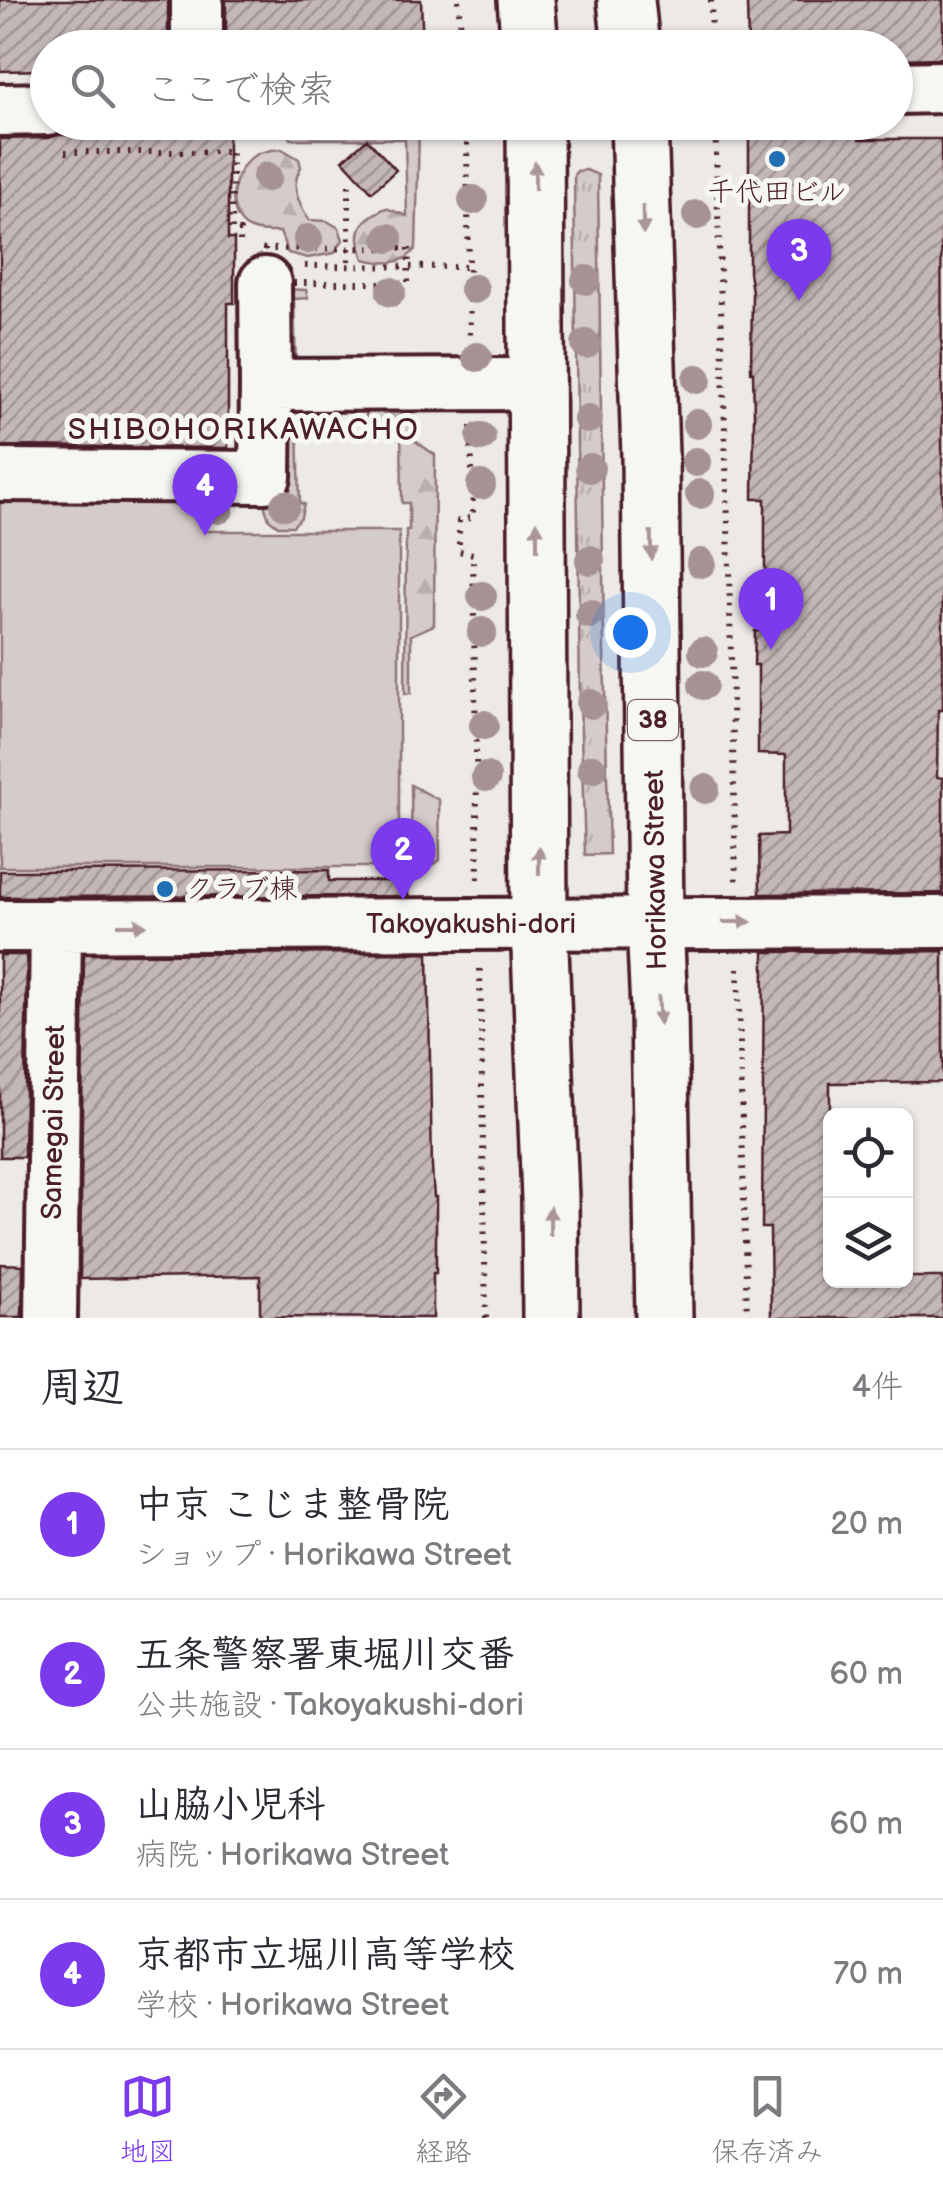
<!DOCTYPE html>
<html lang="ja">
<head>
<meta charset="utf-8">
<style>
  :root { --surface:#fff; --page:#f2f2f3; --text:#2b2b33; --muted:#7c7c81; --line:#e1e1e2; --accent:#7c3aed }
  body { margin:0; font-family:"Balsamiq Sans","Klee One",sans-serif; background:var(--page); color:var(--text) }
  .controls { position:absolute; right:30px; bottom:30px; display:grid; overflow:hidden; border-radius:15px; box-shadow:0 2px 8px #0004 }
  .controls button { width:90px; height:90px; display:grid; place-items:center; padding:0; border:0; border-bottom:2px solid var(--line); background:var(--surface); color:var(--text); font:50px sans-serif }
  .you { position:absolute; left:630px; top:632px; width:35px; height:35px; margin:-25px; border:8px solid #fff; border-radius:50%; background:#1a73e8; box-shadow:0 0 0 15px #1a73e833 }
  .badge { display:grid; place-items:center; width:65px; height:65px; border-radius:50%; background:var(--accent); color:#fff; font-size:32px; font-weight:700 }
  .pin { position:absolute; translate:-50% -82px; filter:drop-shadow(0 2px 5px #0008) }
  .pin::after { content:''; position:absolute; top:52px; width:35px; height:30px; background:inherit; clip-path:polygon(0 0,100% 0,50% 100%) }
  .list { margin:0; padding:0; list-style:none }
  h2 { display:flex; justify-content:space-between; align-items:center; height:130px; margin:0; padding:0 40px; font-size:42px }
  h2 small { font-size:32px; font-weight:400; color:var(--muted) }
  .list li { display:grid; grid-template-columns:65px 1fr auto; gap:30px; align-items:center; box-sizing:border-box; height:150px; padding:0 40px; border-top:2px solid var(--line) }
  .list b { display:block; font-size:38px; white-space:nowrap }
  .list p { margin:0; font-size:32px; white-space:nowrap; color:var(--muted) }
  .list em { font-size:32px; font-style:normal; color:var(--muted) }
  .icon { flex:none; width:55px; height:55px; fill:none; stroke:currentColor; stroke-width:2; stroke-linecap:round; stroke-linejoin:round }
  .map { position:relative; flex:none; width:943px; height:1318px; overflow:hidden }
  .search { position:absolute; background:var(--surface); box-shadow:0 2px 8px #0004; left:30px; right:30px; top:30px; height:110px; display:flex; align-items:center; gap:25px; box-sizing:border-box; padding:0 35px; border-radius:55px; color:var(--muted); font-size:38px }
  .sheet { height:730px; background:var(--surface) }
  nav { display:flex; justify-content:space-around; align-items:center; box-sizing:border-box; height:140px; border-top:2px solid var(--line); background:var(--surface); font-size:28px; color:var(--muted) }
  nav a { display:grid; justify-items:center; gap:5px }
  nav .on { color:var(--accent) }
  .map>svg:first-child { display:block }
  .grass { fill:url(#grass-tufts); stroke:#8f757a; stroke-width:2.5 }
  .forest { fill:url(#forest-firs); stroke:#8f757a; stroke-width:2.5 }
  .pitch { fill:#d4cbca; stroke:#8f757a; stroke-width:2.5 }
  .building { fill:url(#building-hatch); stroke:#4a1f2b; stroke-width:2.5 }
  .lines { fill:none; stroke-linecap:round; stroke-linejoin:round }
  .minor-casing { stroke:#4a1f2b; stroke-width:58 }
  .major-casing { stroke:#4a1f2b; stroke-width:62 }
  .path { stroke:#4a1f2b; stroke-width:6; stroke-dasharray:2.5 8; stroke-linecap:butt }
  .minor { stroke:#f6f6f2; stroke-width:50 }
  .major { stroke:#f6f6f2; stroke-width:55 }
  .tree { fill:#a69295 }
  .oneway { fill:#a99598 }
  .poi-dot { fill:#1f6fb2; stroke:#f6f6f2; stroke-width:4 }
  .labels { text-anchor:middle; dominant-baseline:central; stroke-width:10; stroke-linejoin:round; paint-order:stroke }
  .shield { fill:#f6f6f2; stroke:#7e6067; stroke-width:2.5 }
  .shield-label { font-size:25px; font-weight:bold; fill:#4a1f2b }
  .poi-label { font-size:28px; fill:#4a1f2b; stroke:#f6f6f2 }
  .street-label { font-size:28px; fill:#4a1f2b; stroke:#f6f6f2 }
  .neighbourhood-label { font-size:30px; letter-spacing:2.5px; fill:#4a1f2b; stroke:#f6f6f2 }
</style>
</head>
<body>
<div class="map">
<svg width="943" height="1318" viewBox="0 0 943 1318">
  <defs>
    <pattern id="grass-tufts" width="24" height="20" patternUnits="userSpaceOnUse" patternTransform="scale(2.5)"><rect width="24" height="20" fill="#d4cbca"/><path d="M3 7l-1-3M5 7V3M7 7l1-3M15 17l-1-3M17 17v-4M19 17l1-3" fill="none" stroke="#b8aeae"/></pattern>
    <pattern id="forest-firs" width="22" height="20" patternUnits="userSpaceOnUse" patternTransform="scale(2.5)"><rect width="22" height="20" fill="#d4cbca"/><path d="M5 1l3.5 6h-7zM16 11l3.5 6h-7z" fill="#b8aeae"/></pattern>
    <pattern id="building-hatch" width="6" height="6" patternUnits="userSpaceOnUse" patternTransform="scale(2.5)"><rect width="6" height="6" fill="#c4b7b7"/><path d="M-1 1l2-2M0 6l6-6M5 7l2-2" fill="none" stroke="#a19495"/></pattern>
  </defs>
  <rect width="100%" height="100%" fill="#ece9e6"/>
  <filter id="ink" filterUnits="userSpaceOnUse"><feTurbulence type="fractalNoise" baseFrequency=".01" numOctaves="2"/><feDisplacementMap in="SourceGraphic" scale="20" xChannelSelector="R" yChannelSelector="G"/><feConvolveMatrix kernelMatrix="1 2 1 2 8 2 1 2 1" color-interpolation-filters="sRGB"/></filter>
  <g filter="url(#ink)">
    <path class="grass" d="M586,170L598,175L604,650L609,854L585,855L580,704L574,175L577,171Z"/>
    <path class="forest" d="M0,130H419L416,248C404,266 384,264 364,259C353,231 359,220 386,208L407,216L405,139H290L289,135H0Z
      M282,149L299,159L301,167C290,186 298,202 309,220L327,221L339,228L343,240L334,253L308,258L288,253L280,232C267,232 251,233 242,223C226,205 234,172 251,158C260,151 272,150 282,149Z
      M281,289L306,290L308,298L294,299L296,368L290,375Z
      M288,407H338L337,425L298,426L300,503L304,504L301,517L293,526H278L269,519L265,508L268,497L278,490L290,489Z
      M366,409H411V438L435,455L434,625L411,635V693L405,694L406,530H409V503H402L401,424L366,425Z
      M411,785L439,800L440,860L412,877Z"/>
    <path class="pitch" d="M0,497H204L205,531H399V867H0Z"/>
    <path class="building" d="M0,0H168V48H48V70L0,71Z
      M226,0H421L423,48H226Z
      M747,0H943V58L896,59V48H748Z
      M749,122H859V139H941L943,710H938L937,777L943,778V893L760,894L759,836L786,835V755L758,754V665H754L755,631H765V499H753L754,415L753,372H751L752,292L749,272Z
      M215,134L228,136V239H234V303H228V448L0,446V139L49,138L58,135Z
      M367,139L396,170L372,192L343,160Z
      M329,870V881H408V896L0,897V871Z
      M943,951V1082L830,1083V1280H906V1277H943V1318H771L770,1228H762L764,952Z
      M428,953L432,1167L434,1197H436V1273H433V1318L260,1317V1276L80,1279L84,954Z
      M0,955H27L24,1157H0Z
      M0,1264L23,1265L22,1317H0Z"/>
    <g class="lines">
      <g class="minor-casing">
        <path id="minor" d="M197,0V48
          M896,88L943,87
          M0,110L48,109
          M265,283L266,385L537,384
          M0,475L265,477L266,385
          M0,926L943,922
          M51,1318L56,925"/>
      </g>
      <g class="major-casing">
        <path id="major" d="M526,0L530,48
          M626,0L631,48
          M535,122L539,923L550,1199L551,1318
          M639,122L650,456L655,923L659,1010L664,1318"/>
      </g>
      <path class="path" d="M458,0L463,48
        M711,0L712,48
        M715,122L728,523L736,881
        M467,143L470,339
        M65,152H232V231H240V249
        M349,185V267
        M409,248L408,283H265V249Z
        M305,266L469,267
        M471,426L473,517L459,521V551L473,554L478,882
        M738,968L747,1318
        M480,969L486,1318"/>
      <use href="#minor" class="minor"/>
      <use href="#major" class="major"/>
    </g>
    <g class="tree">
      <circle cx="267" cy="177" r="15"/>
      <circle cx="473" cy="200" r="15"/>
      <circle cx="697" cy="215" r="15"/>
      <circle cx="388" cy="238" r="15"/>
      <circle cx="308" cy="239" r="15"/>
      <circle cx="586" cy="280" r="15"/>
      <circle cx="474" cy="289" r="15"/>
      <circle cx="391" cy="292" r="15"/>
      <circle cx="586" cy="344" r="15"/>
      <circle cx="477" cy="357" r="15"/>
      <circle cx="697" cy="379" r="15"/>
      <circle cx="588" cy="419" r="15"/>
      <circle cx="697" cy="424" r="15"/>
      <circle cx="481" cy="437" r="15"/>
      <circle cx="696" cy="462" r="15"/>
      <circle cx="590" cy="468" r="15"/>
      <circle cx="481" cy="485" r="15"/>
      <circle cx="700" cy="494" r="15"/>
      <circle cx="285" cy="505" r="15"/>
      <circle cx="219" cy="509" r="15"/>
      <circle cx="590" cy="560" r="15"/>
      <circle cx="701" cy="563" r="15"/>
      <circle cx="482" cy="596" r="15"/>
      <circle cx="590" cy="614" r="15"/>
      <circle cx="482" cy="632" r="15"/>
      <circle cx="703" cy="652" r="15"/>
      <circle cx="703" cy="685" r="15"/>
      <circle cx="591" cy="704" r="15"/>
      <circle cx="484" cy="725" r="15"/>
      <circle cx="592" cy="769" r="15"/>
      <circle cx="486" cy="777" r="15"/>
      <circle cx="705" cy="789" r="15"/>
    </g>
    <defs><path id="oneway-solid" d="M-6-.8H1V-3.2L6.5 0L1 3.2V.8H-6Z" transform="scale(2.5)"/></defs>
    <g class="oneway">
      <use href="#oneway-solid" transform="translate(535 176) rotate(-90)"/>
      <use href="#oneway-solid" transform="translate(643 220) rotate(88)"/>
      <use href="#oneway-solid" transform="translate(537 536) rotate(-90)"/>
      <use href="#oneway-solid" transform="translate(651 545) rotate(89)"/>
      <use href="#oneway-solid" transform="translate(539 861) rotate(-90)"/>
      <use href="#oneway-solid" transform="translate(737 922)"/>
      <use href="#oneway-solid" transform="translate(132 925)"/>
      <use href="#oneway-solid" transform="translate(659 1010) rotate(88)"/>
      <use href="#oneway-solid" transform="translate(550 1221) rotate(-91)"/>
    </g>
  </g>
  <g class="poi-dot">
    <circle cx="777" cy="159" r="10"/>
    <circle cx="165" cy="889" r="10"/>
  </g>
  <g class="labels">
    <rect class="shield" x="628" y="700" width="50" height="40" rx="8"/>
    <g class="shield-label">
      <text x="653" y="720">38</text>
    </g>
    <g class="poi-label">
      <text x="777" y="192">千代田ビル</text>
      <text x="185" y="889" text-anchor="start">クラブ棟</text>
    </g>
    <g class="street-label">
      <text transform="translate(656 870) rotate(-91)">Horikawa Street</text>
      <text x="471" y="924">Takoyakushi-dori</text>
      <text transform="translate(54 1122) rotate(-89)">Samegai Street</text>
    </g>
    <g class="neighbourhood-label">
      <text x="244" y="430">SHIBOHORIKAWACHO</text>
    </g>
  </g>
</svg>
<div class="controls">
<button><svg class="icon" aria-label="locate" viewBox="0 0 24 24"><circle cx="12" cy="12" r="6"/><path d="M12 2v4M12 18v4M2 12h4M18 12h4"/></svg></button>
<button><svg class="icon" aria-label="layers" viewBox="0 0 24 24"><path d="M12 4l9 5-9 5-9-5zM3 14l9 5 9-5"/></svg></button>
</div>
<div class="you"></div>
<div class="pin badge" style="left:771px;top:650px">1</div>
<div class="pin badge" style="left:403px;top:900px">2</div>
<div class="pin badge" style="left:799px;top:301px">3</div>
<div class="pin badge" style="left:205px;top:536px">4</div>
<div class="search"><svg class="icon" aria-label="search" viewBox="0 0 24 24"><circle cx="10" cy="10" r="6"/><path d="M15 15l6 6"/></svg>ここで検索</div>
</div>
<section class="sheet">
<h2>周辺<small>4件</small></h2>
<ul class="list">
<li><span class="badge">1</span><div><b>中京 こじま整骨院</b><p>ショップ · Horikawa Street</p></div><em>20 m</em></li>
<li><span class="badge">2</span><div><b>五条警察署東堀川交番</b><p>公共施設 · Takoyakushi-dori</p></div><em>60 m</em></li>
<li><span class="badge">3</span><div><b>山脇小児科</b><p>病院 · Horikawa Street</p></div><em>60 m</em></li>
<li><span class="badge">4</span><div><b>京都市立堀川高等学校</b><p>学校 · Horikawa Street</p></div><em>70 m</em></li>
</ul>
</section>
<nav>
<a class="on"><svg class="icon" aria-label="map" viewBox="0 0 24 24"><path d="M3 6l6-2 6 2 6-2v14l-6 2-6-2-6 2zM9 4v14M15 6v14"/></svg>地図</a>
<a><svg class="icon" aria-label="directions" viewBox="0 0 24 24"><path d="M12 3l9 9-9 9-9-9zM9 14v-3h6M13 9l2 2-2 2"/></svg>経路</a>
<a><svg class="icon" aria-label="saved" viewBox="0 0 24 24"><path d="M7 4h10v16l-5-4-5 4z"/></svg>保存済み</a>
</nav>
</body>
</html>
